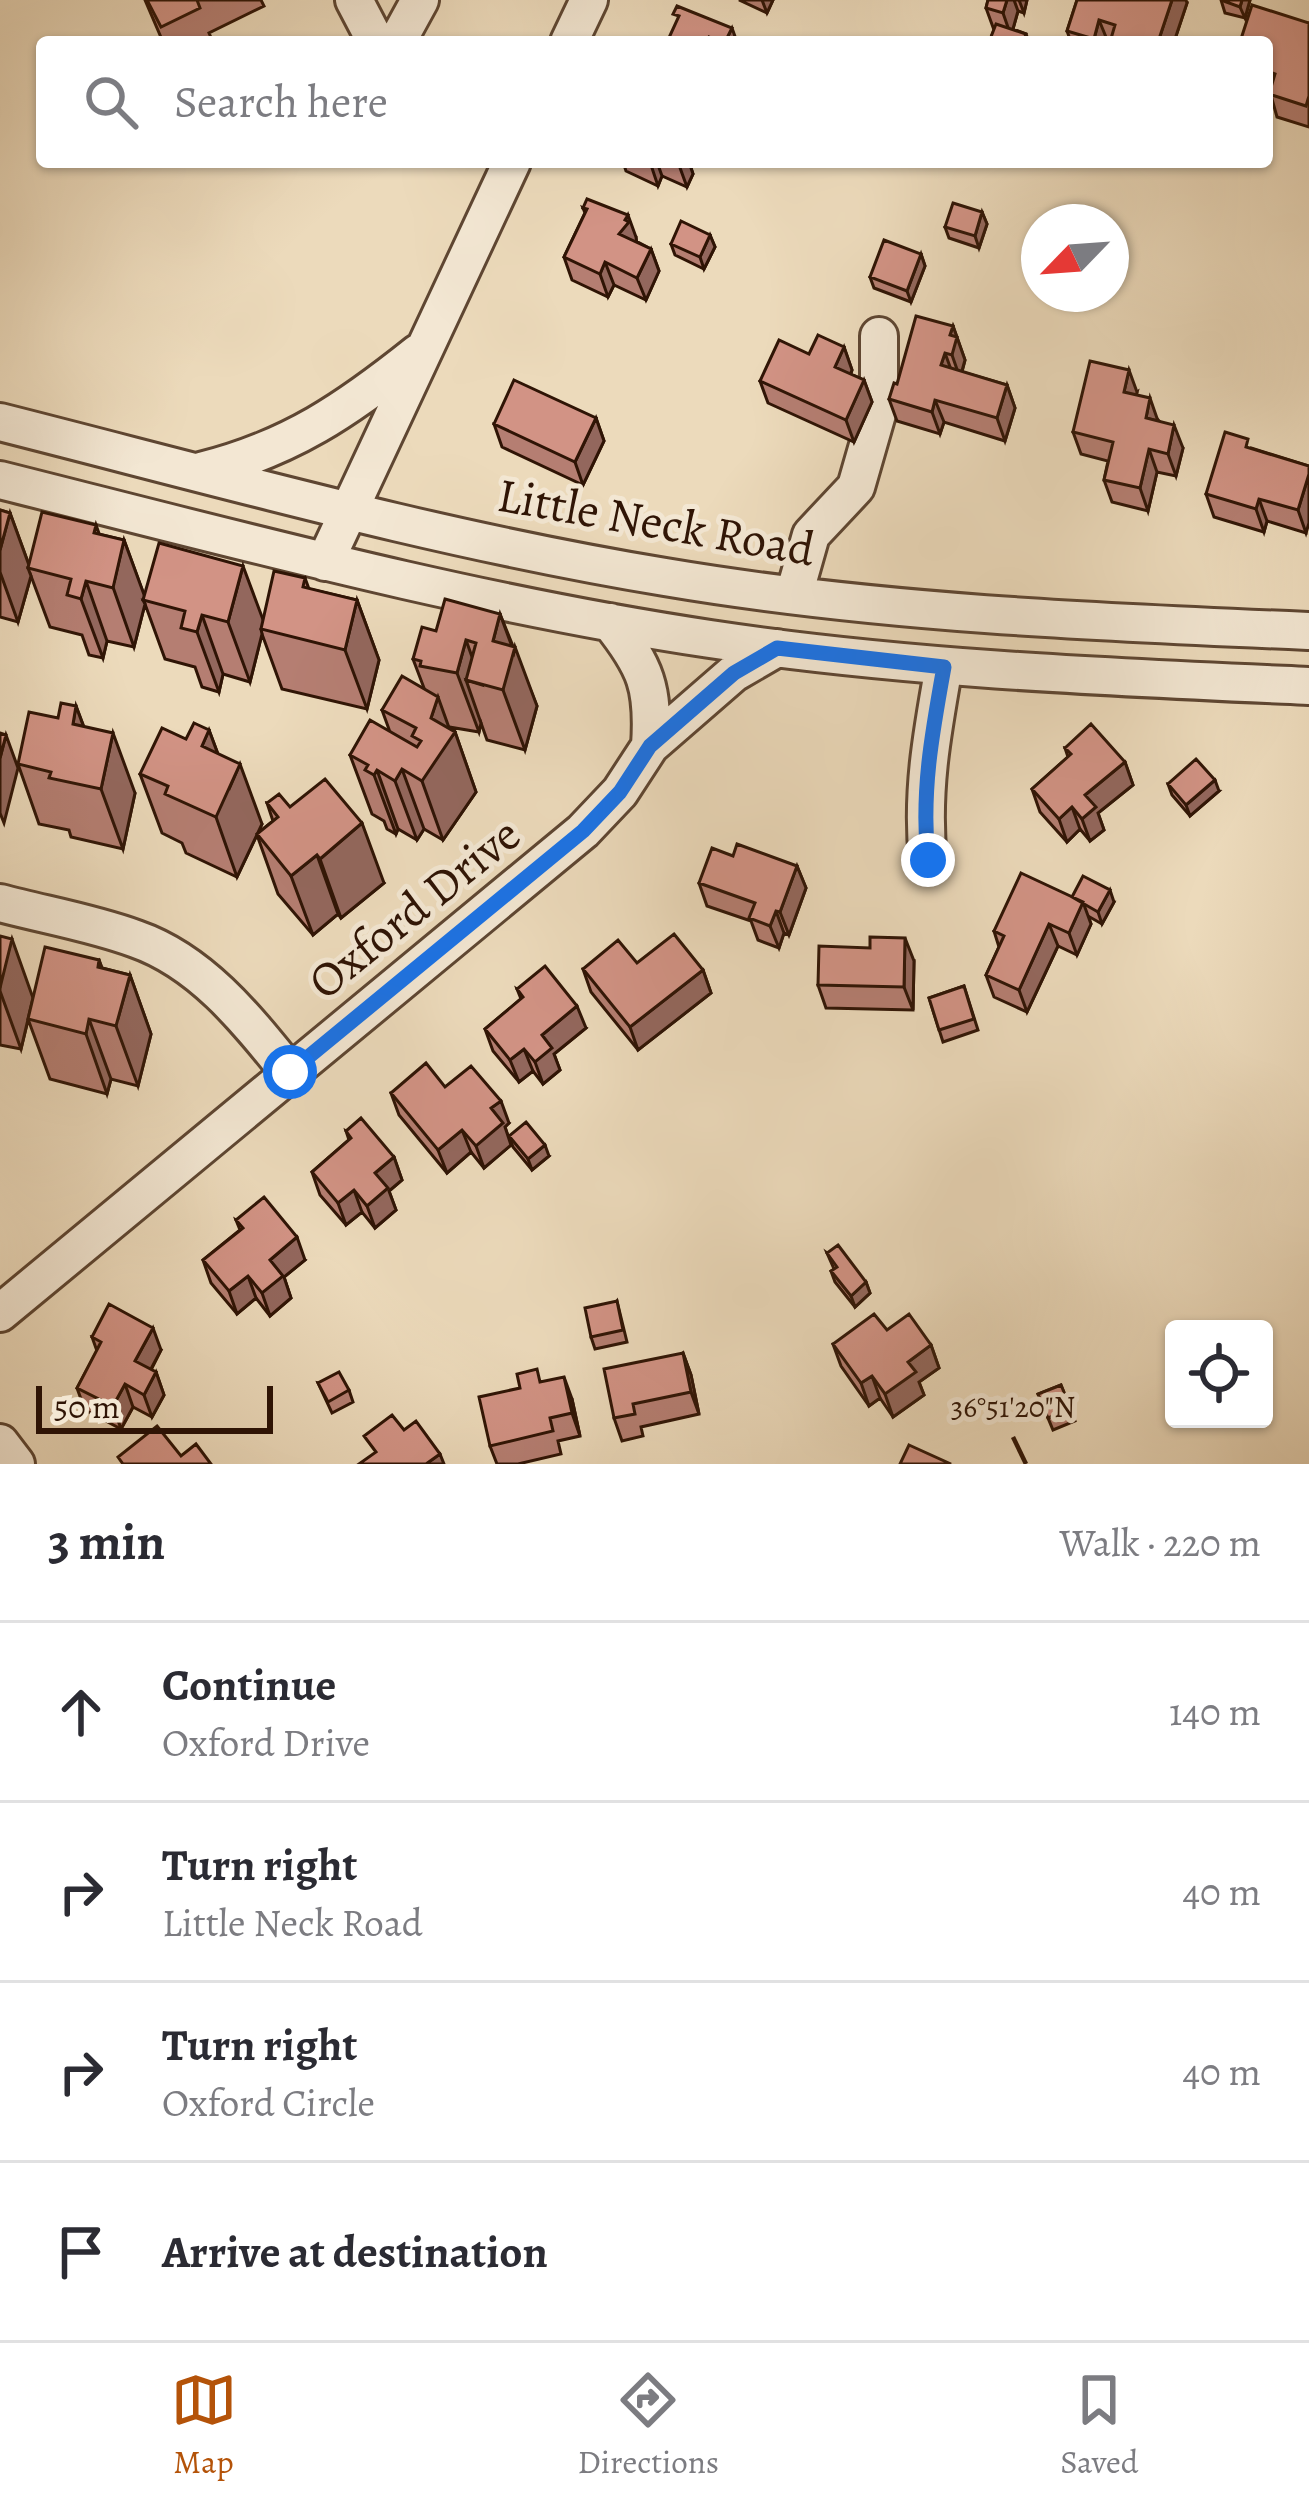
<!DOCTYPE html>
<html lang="en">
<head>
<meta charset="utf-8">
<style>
  :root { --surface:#fff; --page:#f2f2f3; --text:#2b2b33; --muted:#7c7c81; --line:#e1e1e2; --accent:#b45309 }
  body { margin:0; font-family:Alegreya,serif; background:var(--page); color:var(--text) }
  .controls { position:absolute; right:36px; bottom:36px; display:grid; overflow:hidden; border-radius:12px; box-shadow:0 3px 9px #0004 }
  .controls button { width:108px; height:108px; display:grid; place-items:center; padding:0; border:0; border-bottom:3px solid var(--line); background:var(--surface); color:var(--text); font:60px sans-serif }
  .compass { position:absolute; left:1021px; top:204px; width:108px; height:108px; border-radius:50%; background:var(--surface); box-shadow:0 3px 9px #0004; rotate:245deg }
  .scale { position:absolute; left:36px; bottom:30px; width:237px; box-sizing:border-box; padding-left:12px; border:6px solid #2f1405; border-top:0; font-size:33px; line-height:42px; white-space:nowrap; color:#2f1405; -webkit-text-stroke:9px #f3e7d3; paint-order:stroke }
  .stop { position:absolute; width:36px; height:36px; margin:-27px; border:9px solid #1a73e8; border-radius:50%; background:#fff }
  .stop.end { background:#1a73e8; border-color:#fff; box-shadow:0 3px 12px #0008 }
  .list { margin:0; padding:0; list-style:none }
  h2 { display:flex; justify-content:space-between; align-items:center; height:156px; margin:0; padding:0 48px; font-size:51px }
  h2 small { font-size:39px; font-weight:400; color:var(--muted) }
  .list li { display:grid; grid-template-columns:78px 1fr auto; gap:36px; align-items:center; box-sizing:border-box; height:180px; padding:0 48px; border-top:3px solid var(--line) }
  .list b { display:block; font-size:45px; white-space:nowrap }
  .list p { margin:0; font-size:39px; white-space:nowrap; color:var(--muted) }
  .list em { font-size:39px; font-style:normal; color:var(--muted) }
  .icon { flex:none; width:66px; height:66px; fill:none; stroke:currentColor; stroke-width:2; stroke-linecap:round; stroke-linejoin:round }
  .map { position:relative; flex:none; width:1309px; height:1464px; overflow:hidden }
  .search { position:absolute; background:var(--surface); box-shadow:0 3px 9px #0004; left:36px; right:36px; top:36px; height:132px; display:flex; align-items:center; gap:30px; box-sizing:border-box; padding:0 42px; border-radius:12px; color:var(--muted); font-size:45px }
  .sheet { height:876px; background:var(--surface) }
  nav { display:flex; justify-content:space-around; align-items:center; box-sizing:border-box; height:168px; border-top:3px solid var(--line); background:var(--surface); font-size:33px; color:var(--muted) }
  nav a { display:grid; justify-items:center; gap:6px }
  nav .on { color:var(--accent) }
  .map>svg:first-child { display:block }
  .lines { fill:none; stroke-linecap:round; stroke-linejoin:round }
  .minor-casing { stroke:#5e4632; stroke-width:42 }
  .minor { stroke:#f3e7d3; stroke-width:36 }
  .wall { fill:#b57e72; stroke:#2f1405; stroke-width:3 }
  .shaded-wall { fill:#93675d; stroke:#2f1405; stroke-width:3 }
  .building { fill:#d29385; stroke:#2f1405; stroke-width:3 }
  .route { stroke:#1a73e8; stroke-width:15 }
  .ticks { fill:none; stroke:#2f1405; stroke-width:4.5 }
  .labels { text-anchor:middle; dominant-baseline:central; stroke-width:10; stroke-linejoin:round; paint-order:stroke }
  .street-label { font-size:48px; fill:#2f1405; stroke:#f3e7d3 }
  .ticks-label { font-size:30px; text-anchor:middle; fill:#2f1405; stroke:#f3e7d3; stroke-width:10; stroke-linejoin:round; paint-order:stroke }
</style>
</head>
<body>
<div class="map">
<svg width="1309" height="1464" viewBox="0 0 1309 1464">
  <rect width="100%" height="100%" fill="#ecdabb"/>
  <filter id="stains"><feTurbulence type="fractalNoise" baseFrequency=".00167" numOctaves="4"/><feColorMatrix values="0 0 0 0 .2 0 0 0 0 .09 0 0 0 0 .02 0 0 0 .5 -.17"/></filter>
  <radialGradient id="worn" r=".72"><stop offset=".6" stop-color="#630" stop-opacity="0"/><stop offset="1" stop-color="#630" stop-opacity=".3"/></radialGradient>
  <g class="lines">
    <g class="minor-casing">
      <path id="minor" d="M354,0L376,42
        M397,42L420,0
        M569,42L589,0
        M0,422C221,478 440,540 665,577C878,613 1094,622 1309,631
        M201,471C290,449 348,409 418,353
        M0,480C235,539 470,603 710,639C909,669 1109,677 1309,686
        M325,562L512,162
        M794,595L811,535L856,487L879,407V336
        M610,622C646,667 654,688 650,746
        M928,860C921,793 932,733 944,666
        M0,903C45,915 93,923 136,939C202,962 248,1021 290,1073
        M0,1313L583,831L620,792L650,746L734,673L777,648
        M0,1443L16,1464"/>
    </g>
    <use href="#minor" class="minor"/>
  </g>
  <path class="wall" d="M145,0H261L264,6L209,33L213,42H163Z
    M739,0H773L767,13Z
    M988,0H1027L1024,13L1018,11L1013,29L1026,34L1029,42H989L994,30L986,8Z
    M1077,0L1187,3L1174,42H1071L1067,31Z
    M1221,0H1250L1245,18L1225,13Z
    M1309,23V127L1277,117L1270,92L1267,91V42Z
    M623,162H689L693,174L687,187L662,176L658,186L626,171Z
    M583,208L636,237V241L651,249L659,271L646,300L614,285L608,297L572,280L564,257L585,213Z
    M982,212L987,224L979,248L949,238L945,227Z
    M710,235L715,247L704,269L675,255L671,244Z
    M921,254L925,266L911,302L874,288L870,277Z
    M953,326L965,360L962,372L1007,385L1015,408L1005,441L944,422L940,434L897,421L889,399L897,384Z
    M844,347L852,370L851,374L864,380L872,402L854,442L768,403L760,381Z
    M1137,392L1136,395L1183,448L1176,476L1157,472L1148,511L1112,502L1104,480L1108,461L1081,454L1073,432Z
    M596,418L604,441L583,485L502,447L494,424Z
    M1251,448L1309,466L1306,533L1267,521L1264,532L1214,517L1206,494Z
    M0,510L10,513L29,565L99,534L124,540L144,595L263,620L305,578L309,589L357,600L379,660L367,709L282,689L262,634L250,682L223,674L219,692L202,687L195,667L165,659L145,604L134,647L107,641L103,658L89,655L82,635L50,627L31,576L18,622L0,617Z
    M500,614L537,706L525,750L487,740L481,723L479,732L449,727L455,732L476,792L443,840L424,829L417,840L398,829L396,834L387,829L384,821L372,814L350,755L390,732L382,710L424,688L413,659L436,631Z
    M76,706L84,727L135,793L123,849L71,837L69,830L39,824L18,764L58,718Z
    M209,730L218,754L262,824L257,834L273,821L267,803L290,807L384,883L341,918L338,914L313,935L278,894L257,835L237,877L186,853L182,843L162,833L140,774L186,739Z
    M1065,748L1125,762L1133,785L1098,813L1104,830L1090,841L1080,829L1067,842L1040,812L1032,789L1068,757Z
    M1168,784L1219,791L1190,816L1172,795Z
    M733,856L797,866L806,888L789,935L784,933L779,948L758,940L751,921L707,906L699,883Z
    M1072,897L1114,902L1102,924L1088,916L1091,924L1077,955L1058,946L1027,1012L994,997L986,975L999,947L994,931Z
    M0,936L33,998L99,960L102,968L130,975L151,1034L138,1086L111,1079L107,1094L50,1079L28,1019L30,1012L21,1049L0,1045Z
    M914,961L913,1010L826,1008L818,985Z
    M637,963L703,970L711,993L638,1050L591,992L583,969Z
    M964,986L978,1030L943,1042L929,998Z
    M517,989L586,1028L554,1054L560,1070L543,1084L533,1071L519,1082L493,1051L485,1029L521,999Z
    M445,1087L509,1123L505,1127L511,1145L484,1168L471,1152L447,1173L399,1115L391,1093Z
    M346,1131L394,1157L402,1180L389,1191L396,1210L375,1228L362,1212L346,1225L320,1195L312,1172L349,1140Z
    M509,1136L549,1156L532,1170L513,1147Z
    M236,1220L305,1260L284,1277L291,1298L270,1316L256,1298L237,1314L211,1283L203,1260L240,1230Z
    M827,1253L866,1282L870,1293L855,1307L835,1282L831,1271L834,1269Z
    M617,1301L627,1342L595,1349L591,1337Z
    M887,1330L931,1345L939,1368L919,1382L924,1395L893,1417L880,1398L869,1406L841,1366L833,1344Z
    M92,1337L161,1350L151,1370L156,1372L164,1395L152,1417L133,1407L121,1429L85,1410L77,1388L97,1351Z
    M683,1353L691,1375L699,1414L641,1427L643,1436L622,1441L614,1418Z
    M542,1382L572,1399L580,1436L558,1441L561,1454L518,1464H497L490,1446Z
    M318,1383L349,1390L353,1402L332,1413Z
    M1061,1385L1075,1421L1053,1430L1038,1394Z"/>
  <path class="shaded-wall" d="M762,0H773L767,13Z
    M1007,0H1014L1018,11L1011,36L1003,13Z
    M1019,0H1027L1024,13Z
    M1172,0H1186L1187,3L1174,42H1158Z
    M1242,0H1250L1245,18L1240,7Z
    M1099,20L1108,42H1096L1094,39Z
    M732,28L737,42H725Z
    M650,162H657L662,176L658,186Z
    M680,162H689L693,174L687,187L679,165Z
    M982,212L987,224L979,248L975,236Z
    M628,215L636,237L637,244L619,234Z
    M710,235L715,247L704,269L700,257Z
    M651,249L659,271L646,300L637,278Z
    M921,254L925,266L911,302L907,291Z
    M605,262L614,285L608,297L600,274Z
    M953,326L965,360L960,378L952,355L950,335Z
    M844,347L852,370L844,389L835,367Z
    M945,353L953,375L941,365Z
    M1129,370L1137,392L1132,415L1124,392Z
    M864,380L872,402L854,442L846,420Z
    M1007,385L1015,408L1005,441L997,418Z
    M1150,398L1158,421L1146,418Z
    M935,400L944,422L940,434L932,412Z
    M596,418L604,441L583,485L575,462Z
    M1174,425L1183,448L1176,476L1168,454Z
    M1149,449L1157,472L1148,511L1140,488Z
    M1309,474V523L1306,533L1298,510Z
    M1259,499L1267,521L1264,532L1256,509Z
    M10,513L30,568H28L31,576L18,622L0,572V550Z
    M96,525L115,578L124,540L146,600H143L145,604L134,647L94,533Z
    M243,566L265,625L261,629L262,634L250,682L228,622Z
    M86,581L107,641L103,658L81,599Z
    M357,600L379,660L367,709L345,650Z
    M500,614L514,652L515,647L537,706L525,750L503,690L493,641Z
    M202,615L223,674L219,692L197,632Z
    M466,640L482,685L466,680L481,723L479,732L457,673Z
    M438,697L452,736L455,732L476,792L443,840L422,781L431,718Z
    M76,706L98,766L73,724Z
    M209,730L230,787L240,764L262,824L237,877L216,817L202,746Z
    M113,733L135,793L123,849L101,789Z
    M6,735L18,768L4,823L0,813V758Z
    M1125,762L1133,785L1098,813L1104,830L1090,841L1082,819L1085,795Z
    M402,769L424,829L417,840L395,781Z
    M377,770L398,829L396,834L374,775Z
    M1215,780L1219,791L1190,816L1186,805Z
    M1072,807L1080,829L1067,842L1059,819Z
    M362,823L384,883L341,918L320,859Z
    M317,855L338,914L313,935L291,876Z
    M797,866L806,888L789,935L780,912Z
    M1110,890L1114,902L1102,924L1098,912Z
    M1083,902L1091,924L1077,955L1069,933Z
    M776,911L784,933L779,948L770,926Z
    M1049,924L1058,946L1027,1012L1019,990Z
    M905,938L914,961L913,1010L904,987Z
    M12,939L33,998L21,1049L0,991V981Z
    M99,960L119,1015L130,975L151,1034L138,1086L116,1026L98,967Z
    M703,970L711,993L638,1050L630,1027Z
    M577,1006L586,1028L554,1054L560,1070L543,1084L535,1062L542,1035Z
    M89,1019L111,1079L107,1094L86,1034Z
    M524,1049L533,1071L519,1082L510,1060Z
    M501,1101L509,1123L505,1127L511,1145L484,1168L476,1146L491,1108Z
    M462,1130L471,1152L447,1173L438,1150Z
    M545,1145L549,1156L532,1170L528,1159Z
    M394,1157L402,1180L389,1191L396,1210L375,1228L367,1206L375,1173Z
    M354,1190L362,1212L346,1225L338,1203Z
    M297,1237L305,1260L284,1277L291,1298L270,1316L262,1293L270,1260Z
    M248,1276L256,1298L237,1314L229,1291Z
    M866,1282L870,1293L855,1307L851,1296Z
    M153,1328L161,1350L143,1384L135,1361Z
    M931,1345L939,1368L919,1382L924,1395L893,1417L885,1394L908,1362Z
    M683,1353L691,1375L699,1414L691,1392Z
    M156,1372L164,1395L152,1417L144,1395Z
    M872,1376L880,1398L869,1406L861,1383Z
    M564,1377L572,1399L580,1436L572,1413Z
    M125,1384L133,1407L121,1429L113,1406Z
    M440,1454L444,1464H426Z"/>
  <path class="building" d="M147,0H197L200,8L161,27Z
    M988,0H1007L1003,13L986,8Z
    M1077,0H1172L1158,42H1110L1115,25L1099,20L1094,39L1067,31Z
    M1221,0H1242L1240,7Z
    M1252,5L1309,23V96L1306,106L1269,94L1275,74L1267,71V42H1240Z
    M677,6L732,28L725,42H720L709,37L707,42H667L679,16L673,14Z
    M996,24L1026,34L1023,42H989Z
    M587,199L628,215L625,220L629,222L619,234L651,249L637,278L605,262L600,274L564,257L587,209L583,208Z
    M953,203L982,212L975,236L945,227Z
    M681,221L710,235L700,257L671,244Z
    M884,240L921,254L907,291L870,277Z
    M916,316L953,326L950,335L957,337L952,355L945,353L941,365L1007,385L997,418L935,400L932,412L889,399L894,383L897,384Z
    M818,335L844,347L835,367L864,380L846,420L760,381L779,340L809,354Z
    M1090,361L1129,370L1124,392L1150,398L1146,418L1174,425L1168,454L1149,449L1140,488L1104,480L1113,442L1073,432Z
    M514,380L596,418L575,462L494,424Z
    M1225,432L1248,439L1246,447L1309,466V474L1298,510L1259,499L1256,509L1206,494Z
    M0,510L10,513L0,550Z
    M42,512L96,525L94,533L124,540L113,588L86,581L81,599L67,595L71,579L28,568Z
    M159,543L243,566L228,622L202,615L197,632L181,628L185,611L143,600Z
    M274,571L305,578L303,587L357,600L345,650L261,629Z
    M445,599L500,614L493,641L515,647L503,690L466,680L476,643L466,640L457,673L420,666L421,661L413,659L422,627L436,631Z
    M402,676L438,697L431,718L455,732L422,781L402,769L395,781L377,770L374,775L365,770L368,765L350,755L370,720L417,747L421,741L412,736L416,728L382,710Z
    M61,703L76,706L73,724L113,733L101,789L49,778L51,772L18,764L29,712L58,718Z
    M194,723L209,730L202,746L240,764L216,817L165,794L168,786L140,774L162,728L186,739Z
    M1091,724L1125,762L1085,795L1096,807L1082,819L1072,807L1059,819L1032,789L1071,754L1065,748Z
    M0,733L6,735L0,758Z
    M1196,759L1215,780L1186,805L1168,784Z
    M325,779L362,823L320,859L317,855L291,876L257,834L278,817L267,803L279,794L290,807Z
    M737,844L797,866L780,912L776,911L770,926L749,918L755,903L699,883L712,848L733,856Z
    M1021,873L1083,902L1069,933L1049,924L1019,990L986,975L1004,936L994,931Z
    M1083,876L1110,890L1098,912L1072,897Z
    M674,934L703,970L630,1027L583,969L618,940L637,963Z
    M0,936L12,939L0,988Z
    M870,937L905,938L904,987L818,985L819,946L870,948Z
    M45,947L99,960L98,967L130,975L116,1026L89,1019L86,1034L28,1019Z
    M545,966L577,1006L542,1035L552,1048L535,1062L524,1049L510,1060L485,1029L523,997L517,989Z
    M964,986L974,1019L939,1030L929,998Z
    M426,1063L445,1087L471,1066L501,1101L491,1108L503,1123L476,1146L462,1130L438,1150L391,1093Z
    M361,1118L394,1157L375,1173L388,1188L367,1206L354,1190L338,1203L312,1172L351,1138L346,1131Z
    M526,1122L545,1145L528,1159L509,1136Z
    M264,1197L297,1237L270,1260L283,1276L262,1293L248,1276L229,1291L203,1260L243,1228L236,1220Z
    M838,1245L866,1282L851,1296L831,1271L837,1267L827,1253Z
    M617,1301L623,1330L591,1337L585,1308Z
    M109,1304L153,1328L135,1361L156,1372L144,1395L125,1384L113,1406L77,1388L101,1342L92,1337Z
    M874,1314L887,1330L909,1314L931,1345L908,1362L916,1372L885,1394L872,1376L861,1383L833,1344Z
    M683,1353L691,1392L633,1404L635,1414L614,1418L604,1369Z
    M537,1369L540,1382L564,1377L572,1413L550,1418L553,1431L490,1446L479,1397L520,1388L517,1374Z
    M339,1372L349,1390L328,1402L318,1383Z
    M1061,1385L1071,1409L1048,1418L1038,1394Z
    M392,1415L404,1430L416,1421L440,1454L426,1464H359L376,1452L364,1436Z
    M157,1426L181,1456L196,1444L211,1464H123L118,1457Z
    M909,1445L951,1464H900Z"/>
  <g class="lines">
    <path class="route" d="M290,1072L583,831L620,792L650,746L734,673L777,648L944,667C932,733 921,793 928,860"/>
  </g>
  <path class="ticks" d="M1013,1437L1026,1464"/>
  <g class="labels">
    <g class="street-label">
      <text transform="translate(656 522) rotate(10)">Little Neck Road</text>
      <text transform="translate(414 908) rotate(-39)">Oxford Drive</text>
    </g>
  </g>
  <g class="ticks-label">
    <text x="1013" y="1417">36°51'20"N</text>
  </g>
  <rect width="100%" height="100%" filter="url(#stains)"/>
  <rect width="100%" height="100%" fill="url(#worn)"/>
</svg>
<div class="controls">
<button><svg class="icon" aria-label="locate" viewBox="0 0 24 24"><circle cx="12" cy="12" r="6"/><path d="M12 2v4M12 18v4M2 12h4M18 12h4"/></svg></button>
</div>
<svg class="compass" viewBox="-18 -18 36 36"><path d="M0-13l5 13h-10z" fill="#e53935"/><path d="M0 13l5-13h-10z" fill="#7c7c81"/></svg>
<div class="scale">50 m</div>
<div class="stop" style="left:290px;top:1072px"></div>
<div class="stop end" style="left:928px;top:860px"></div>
<div class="search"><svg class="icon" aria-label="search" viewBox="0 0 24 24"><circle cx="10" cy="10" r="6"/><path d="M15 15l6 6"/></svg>Search here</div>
</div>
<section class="sheet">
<h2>3 min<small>Walk · 220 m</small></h2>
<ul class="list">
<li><svg class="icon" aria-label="ahead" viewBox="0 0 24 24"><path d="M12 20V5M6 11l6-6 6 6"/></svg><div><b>Continue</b><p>Oxford Drive</p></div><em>140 m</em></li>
<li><svg class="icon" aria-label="right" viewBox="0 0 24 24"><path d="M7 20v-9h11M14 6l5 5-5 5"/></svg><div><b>Turn right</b><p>Little Neck Road</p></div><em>40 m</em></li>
<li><svg class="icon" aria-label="right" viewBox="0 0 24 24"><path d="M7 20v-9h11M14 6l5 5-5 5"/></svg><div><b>Turn right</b><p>Oxford Circle</p></div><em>40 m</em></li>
<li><svg class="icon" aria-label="arrive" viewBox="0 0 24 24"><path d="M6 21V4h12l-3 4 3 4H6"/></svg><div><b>Arrive at destination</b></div></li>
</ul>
</section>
<nav>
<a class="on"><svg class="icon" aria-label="map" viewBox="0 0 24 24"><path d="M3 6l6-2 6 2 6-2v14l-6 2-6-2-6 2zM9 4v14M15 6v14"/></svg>Map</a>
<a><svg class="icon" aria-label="directions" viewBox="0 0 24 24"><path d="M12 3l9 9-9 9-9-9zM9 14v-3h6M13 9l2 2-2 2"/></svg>Directions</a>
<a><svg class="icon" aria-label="saved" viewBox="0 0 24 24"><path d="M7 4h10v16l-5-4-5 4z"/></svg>Saved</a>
</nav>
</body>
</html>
